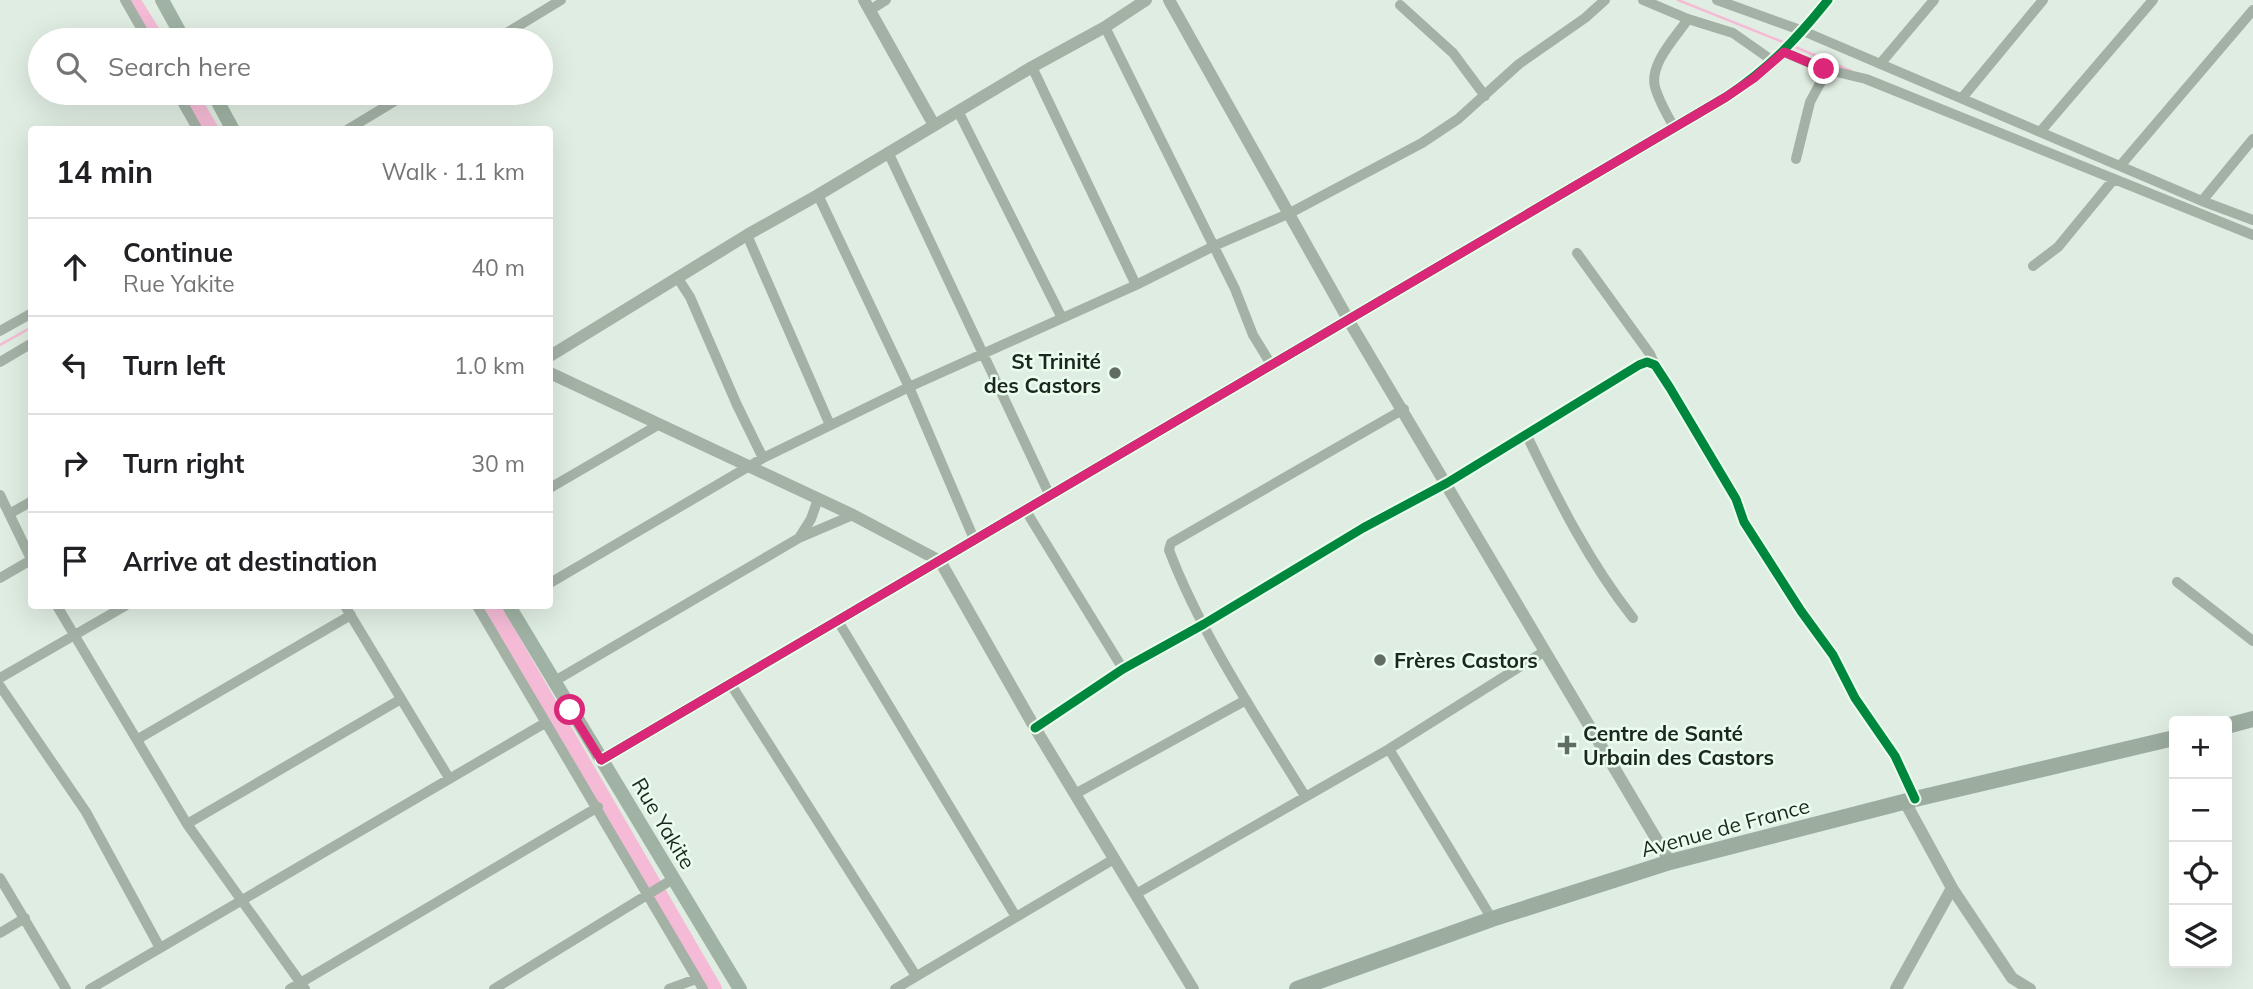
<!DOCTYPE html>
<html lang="en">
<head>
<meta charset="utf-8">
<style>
  :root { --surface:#fff; --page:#f2f2f2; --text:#202124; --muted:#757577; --line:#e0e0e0 }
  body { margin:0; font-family:Mulish,sans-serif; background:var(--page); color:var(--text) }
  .controls { position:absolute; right:21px; bottom:21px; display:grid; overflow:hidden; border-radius:7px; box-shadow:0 7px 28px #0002 }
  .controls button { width:63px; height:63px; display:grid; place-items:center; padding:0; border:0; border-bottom:2px solid var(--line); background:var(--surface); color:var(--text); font:35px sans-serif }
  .stop { position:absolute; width:21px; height:21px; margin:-16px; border:5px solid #db2777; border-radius:50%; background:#fff }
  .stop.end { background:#db2777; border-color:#fff; box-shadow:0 2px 7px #0008 }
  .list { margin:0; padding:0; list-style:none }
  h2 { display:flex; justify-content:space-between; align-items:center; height:91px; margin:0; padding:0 28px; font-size:30px }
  h2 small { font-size:23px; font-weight:400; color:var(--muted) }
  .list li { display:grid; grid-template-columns:46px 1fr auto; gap:21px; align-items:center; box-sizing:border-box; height:98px; padding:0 28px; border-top:2px solid var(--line) }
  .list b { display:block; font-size:26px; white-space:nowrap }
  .list p { margin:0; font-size:23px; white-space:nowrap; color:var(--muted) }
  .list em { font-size:23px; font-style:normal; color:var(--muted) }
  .icon { flex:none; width:38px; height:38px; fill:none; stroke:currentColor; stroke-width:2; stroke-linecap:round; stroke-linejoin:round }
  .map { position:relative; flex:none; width:2253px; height:989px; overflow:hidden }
  .search { position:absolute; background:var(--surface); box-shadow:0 7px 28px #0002; left:28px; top:28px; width:525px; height:77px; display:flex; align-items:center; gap:18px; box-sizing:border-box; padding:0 24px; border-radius:38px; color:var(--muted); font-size:26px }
  .panel { position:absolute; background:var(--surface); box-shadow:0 7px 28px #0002; left:28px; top:126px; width:525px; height:483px; border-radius:7px }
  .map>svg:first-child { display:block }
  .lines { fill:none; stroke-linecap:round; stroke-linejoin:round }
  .stream { stroke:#f5bbd6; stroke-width:2.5 }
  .river { stroke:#f5bbd6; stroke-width:16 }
  .minor { stroke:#a4b2a6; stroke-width:10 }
  .tertiary { stroke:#a4b2a6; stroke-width:12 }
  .secondary { stroke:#9fb2a3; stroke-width:14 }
  .primary { stroke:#9cac9f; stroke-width:16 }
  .cycleway-casing { stroke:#ebfeee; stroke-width:13 }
  .cycleway { stroke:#00873e; stroke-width:9 }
  .route { stroke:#db2777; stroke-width:9 }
  .poi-dot { fill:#616c63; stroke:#ebfeee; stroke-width:2.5 }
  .labels { text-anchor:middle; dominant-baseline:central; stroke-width:5; stroke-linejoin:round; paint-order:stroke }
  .poi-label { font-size:21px; font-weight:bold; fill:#1d261f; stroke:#ebfeee; text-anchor:start }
  .street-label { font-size:21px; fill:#1d261f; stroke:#ebfeee }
</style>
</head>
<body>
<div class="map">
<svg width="2253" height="989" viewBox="0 0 2253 989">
  <rect width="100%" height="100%" fill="#e0ede2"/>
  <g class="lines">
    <path class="stream" d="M1678,0L1783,42
      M1793,46L1851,71
      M0,345L32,327"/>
    <path class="river" d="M132,0L157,40
      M189,93L211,130
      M492,606L714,989"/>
    <path class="minor" d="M125,0L148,40
      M1643,0L1688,19L1733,33L1773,61
      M1717,0L1803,31L2202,201L2253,220
      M1400,5L1453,53L1485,96
      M870,10L886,0
      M1105,27L1235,289L1253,335L1272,366
      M495,40L561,0
      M1784,52L1824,69V76L1810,102L1796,159
      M1880,64L1934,0
      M1032,67L1136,285
      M1824,69L1866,79L2253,235
      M177,93L198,130
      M1962,98L2043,0
      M958,111L1062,318
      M1674,127C1667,115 1659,101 1655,87C1649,64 1676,37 1688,19
      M347,130L408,93
      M2040,132L2153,0
      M888,152L1050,496
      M2120,166L2253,10
      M818,195L909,387L974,539
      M2202,201L2253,139
      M747,235L830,425
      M1577,253L1650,354L1655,365
      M2033,266L2058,247L2114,179
      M677,277L690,297L737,405L763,458
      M0,331L32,313
      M0,362L32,343
      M1527,436C1558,500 1589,562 1633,618
      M550,488L658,425
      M0,495L32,561
      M1026,511L1123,669
      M9,514L32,501
      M799,538L811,519L818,499
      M0,578L31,560
      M2177,582L2253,641
      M550,583L763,458L909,387L1136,285L1214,246L1290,213L1422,143L1458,119L1519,64L1585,18L1605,0
      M57,606L187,824L305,989
      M345,606L449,778
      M477,606L703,989
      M838,621L1016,917
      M0,678L125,606
      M553,682L799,538L853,515
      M730,683L916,976
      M0,686L86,812L160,948
      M1035,728L1123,669L1204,624L1363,528L1447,483L1639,365L1647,362L1655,365L1670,388L1736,499L1744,522L1801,611L1833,655L1855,698L1895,756L1915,799
      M138,739L351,615
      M1389,749L1492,919
      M1075,794L1246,700
      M1305,796C1257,718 1201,634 1169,550L1171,543L1404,409
      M187,824L401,699
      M0,878L66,989
      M1136,894L1389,749L1545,651
      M0,933L25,918
      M90,989L545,723
      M290,989L598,807
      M494,989L673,879
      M669,989L696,979
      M895,989L1114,859"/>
    <path class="tertiary" d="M864,0L934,125
      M1169,0L1349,321L1670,862
      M550,356L747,235L818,195L1032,67L1105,27L1146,0
      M550,373L853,515L940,561L1035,728L1193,989
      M601,760L1726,97C1770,67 1795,41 1828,0
      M1905,802L1952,888L2012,978L2030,989
      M1896,989L1952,888"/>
    <path class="secondary" d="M162,0L184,40
      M213,93L233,130
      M509,606L740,989"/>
    <path class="primary" d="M2227,726L2253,719
      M1297,989L1492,919L1670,862L1915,799L2174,738"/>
    <g class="cycleway-casing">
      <path id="cycleway" d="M1035,728L1123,669L1204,624L1363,528L1447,483L1639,365L1647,362L1655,365L1670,388L1736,499L1744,522L1801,611L1833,655L1855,698L1895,756L1915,799
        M601,760L1726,97C1770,67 1795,41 1828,0"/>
    </g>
    <use href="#cycleway" class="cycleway"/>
  </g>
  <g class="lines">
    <path class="route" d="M570,710L601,760L1726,97L1754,78L1784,52L1824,69"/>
  </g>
  <g class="poi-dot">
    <circle cx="1115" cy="373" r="7"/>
    <circle cx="1380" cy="660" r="7"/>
    <path d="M1563.5 734.5h7v7h7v7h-7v7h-7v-7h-7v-7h7z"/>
  </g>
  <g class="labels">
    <g class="poi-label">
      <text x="1101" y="361" text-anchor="end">St Trinité<tspan x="1101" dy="24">des Castors</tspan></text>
      <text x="1394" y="660">Frères Castors</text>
      <text x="1583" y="733">Centre de Santé<tspan x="1583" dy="24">Urbain des Castors</tspan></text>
    </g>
    <g class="street-label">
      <text transform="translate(664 823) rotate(59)">Rue Yakite</text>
      <text transform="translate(1725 827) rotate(-15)">Avenue de France</text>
    </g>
  </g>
</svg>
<div class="controls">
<button>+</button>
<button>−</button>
<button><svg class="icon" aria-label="locate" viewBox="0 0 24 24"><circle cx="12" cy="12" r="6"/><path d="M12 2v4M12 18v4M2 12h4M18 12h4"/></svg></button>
<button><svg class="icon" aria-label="layers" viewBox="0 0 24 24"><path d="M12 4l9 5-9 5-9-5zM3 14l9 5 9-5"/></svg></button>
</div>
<div class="stop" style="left:570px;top:710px"></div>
<div class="stop end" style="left:1824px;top:69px"></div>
<div class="search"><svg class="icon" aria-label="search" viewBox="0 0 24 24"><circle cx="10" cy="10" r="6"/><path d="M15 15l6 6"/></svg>Search here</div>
<section class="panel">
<h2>14 min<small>Walk · 1.1 km</small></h2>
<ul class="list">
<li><svg class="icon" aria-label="ahead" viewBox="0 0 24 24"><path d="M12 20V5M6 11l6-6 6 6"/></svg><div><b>Continue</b><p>Rue Yakite</p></div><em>40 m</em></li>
<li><svg class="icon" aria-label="left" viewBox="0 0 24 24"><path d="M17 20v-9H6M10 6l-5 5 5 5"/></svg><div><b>Turn left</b></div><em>1.0 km</em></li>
<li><svg class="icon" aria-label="right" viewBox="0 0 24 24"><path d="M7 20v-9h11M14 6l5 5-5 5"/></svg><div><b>Turn right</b></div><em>30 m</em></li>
<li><svg class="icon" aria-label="arrive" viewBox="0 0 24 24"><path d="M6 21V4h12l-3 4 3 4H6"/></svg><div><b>Arrive at destination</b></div></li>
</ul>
</section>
</div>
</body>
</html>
